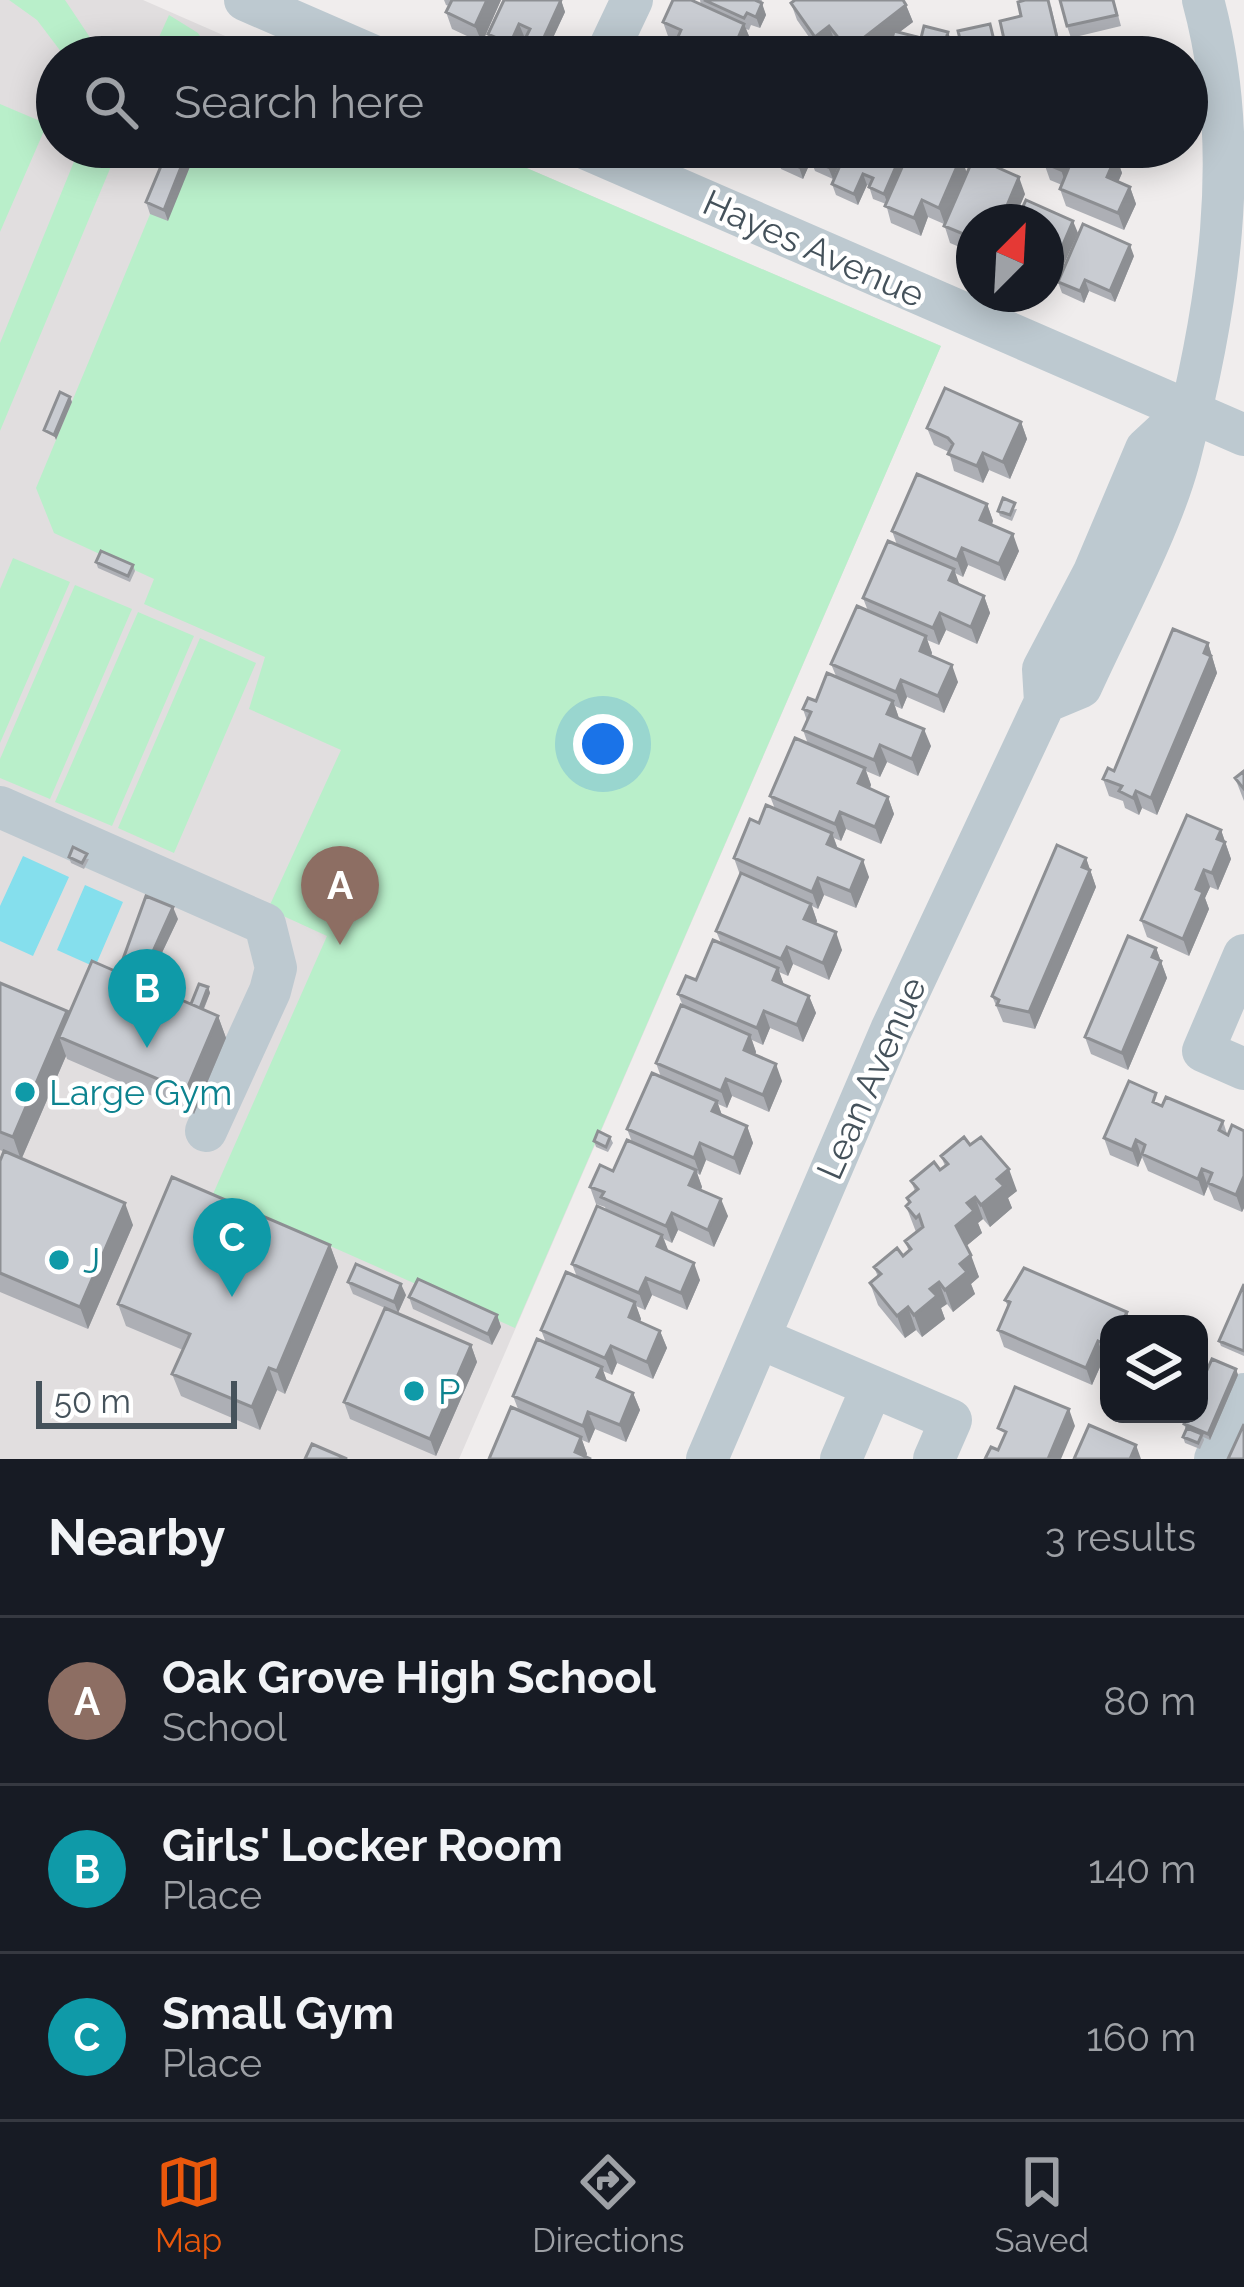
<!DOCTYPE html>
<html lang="en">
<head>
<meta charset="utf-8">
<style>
  :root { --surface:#171b24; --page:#20242c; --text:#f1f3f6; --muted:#9ea1a6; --line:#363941; --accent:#ea580c }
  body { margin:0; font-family:Raleway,sans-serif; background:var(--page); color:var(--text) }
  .controls { position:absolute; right:36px; bottom:36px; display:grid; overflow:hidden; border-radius:24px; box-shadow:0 6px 30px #0003 }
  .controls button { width:108px; height:108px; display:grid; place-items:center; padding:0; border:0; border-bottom:3px solid var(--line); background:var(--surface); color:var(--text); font:60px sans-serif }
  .compass { position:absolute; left:956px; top:204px; width:108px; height:108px; border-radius:50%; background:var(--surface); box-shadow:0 6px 30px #0003; rotate:24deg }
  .scale { position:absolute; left:36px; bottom:30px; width:201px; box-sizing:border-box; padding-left:12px; border:6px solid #45525b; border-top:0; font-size:33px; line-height:42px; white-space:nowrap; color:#45525b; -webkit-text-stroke:9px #fff; paint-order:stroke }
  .you { position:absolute; left:603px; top:744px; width:42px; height:42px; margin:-30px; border:9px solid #fff; border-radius:50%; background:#1a73e8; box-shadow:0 0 0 18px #1a73e833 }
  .badge { display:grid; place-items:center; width:78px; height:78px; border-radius:50%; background:var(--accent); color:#fff; font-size:39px; font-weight:700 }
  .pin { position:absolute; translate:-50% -99px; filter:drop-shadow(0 3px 6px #0008) }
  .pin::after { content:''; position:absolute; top:63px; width:42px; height:36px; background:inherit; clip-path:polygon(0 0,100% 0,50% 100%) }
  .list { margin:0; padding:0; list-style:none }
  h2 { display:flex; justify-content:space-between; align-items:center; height:156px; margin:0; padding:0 48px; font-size:51px }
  h2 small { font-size:39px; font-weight:400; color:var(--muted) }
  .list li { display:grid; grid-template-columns:78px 1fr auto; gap:36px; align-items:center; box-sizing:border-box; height:168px; padding:0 48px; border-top:3px solid var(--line) }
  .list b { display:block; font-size:45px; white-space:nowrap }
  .list p { margin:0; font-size:39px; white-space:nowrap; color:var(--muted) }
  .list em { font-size:39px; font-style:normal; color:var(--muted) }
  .icon { flex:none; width:66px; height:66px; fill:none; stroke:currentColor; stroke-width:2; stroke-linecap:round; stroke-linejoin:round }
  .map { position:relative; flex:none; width:1244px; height:1459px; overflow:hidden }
  .search { position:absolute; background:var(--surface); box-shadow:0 6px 30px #0003; left:36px; right:36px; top:36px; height:132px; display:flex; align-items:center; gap:30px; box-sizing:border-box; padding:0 42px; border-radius:66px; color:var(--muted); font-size:45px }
  .sheet { height:660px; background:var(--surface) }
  nav { display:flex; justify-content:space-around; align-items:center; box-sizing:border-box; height:168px; border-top:3px solid var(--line); background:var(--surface); font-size:33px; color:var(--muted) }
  nav a { display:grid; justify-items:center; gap:6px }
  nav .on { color:var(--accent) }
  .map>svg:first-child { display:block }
  .education { fill:#e1dedf }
  .green { fill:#b9efca }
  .water { fill:#85dfed }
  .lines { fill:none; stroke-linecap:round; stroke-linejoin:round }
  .minor { stroke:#bdc9d0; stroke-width:42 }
  .wall { fill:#adafb5 }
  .shaded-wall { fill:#8d8f93 }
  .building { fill:#c9ccd2; stroke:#8d8f93; stroke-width:3 }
  .culture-dot { fill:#0f9aa8; stroke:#fff; stroke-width:4.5 }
  .labels { text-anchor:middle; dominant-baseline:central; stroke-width:9; stroke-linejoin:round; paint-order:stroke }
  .street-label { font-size:36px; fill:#45525b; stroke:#fff }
  .culture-label { font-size:36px; fill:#0d838f; stroke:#fff; text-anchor:start }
</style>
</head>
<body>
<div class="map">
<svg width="1244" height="1459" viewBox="0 0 1244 1459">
  <rect width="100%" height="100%" fill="#f0eded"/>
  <path class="education" d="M0,0H143L273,57H57V147H478L941,346L459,1459H0Z"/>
  <path class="green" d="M9,0H65L103,57H65L37,20Z
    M169,15L198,33L214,57H150Z
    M0,104L47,124L0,232Z
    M80,147H114L112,164L0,431V343Z
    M178,147H266L320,168L330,147H478L941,346L515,1328L213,1194L327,936L268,909L341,750L249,709L265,657L144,604L154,579L54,533L36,488Z
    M13,558L70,582L0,743V589Z
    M75,585L132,609L50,799L0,778V759Z
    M138,612L194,636L112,826L55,802Z
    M200,638L256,663L174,853L118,828Z"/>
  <path class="water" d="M23,856L69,877L33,956L0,941V906Z
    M85,885L123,902L95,967L57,950Z"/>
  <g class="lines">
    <path class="minor" d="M245,0L376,57
      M605,57L632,0
      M582,147L1244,435
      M1045,702L1081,687C1112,618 1160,531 1179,460C1218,310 1244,151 1203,0
      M0,807L265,924L276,968L270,991L206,1131
      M1244,955L1203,1051L1244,1069
      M759,1338L951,1420L934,1459
      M707,1459L891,1030L1045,702L1043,669L1094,572L1146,449L1187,411
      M841,1459L872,1387
      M1215,1459L1244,1394"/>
  </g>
  <path class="wall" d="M444,0H501L482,43L452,29L446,12L449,6L446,5Z
    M561,0L565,12L544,57L529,51L525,39L526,37L524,36L514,56L492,46L488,34Z
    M700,0H762L761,3L766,15L760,28L751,25L749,30L746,29L751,41L743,57H678L674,46L676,42L669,39L663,22L701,5Z
    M1114,0L1121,26L1071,38L1067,26Z
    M791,3L906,5L913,22L899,32L952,43L949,54L963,51L990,24L1000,57H887L892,38L867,57H846L836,44L821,54L797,20Z
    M1051,6L1063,57H1008L1021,16Z
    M169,147L168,221L150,214L146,202Z
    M216,147H271L272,149L265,167Z
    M723,147H754L749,159Z
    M781,147H846L833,179L815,171L811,160L803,179L781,169L777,157Z
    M1051,147L1116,156L1122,173L1118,182L1130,187L1136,204L1124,230L1066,206L1060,189L1062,185L1050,180L1044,163Z
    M907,156L961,157L967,173L1025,194L1013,222H974V253L950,243L944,224L928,217L921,236L891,223L886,204L873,199L869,186L867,185L858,205L836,195L832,184Z
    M1046,222L1078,233L1057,279L1046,275Z
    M1134,256L1115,302L1089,291L1084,303L1062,293L1058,282Z
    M1021,422L1027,439L1010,479L989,470L983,483L954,471L949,452L934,445L927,428Z
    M987,504L993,521L992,525L1019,551L1005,581L968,565L963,577L955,573L959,585L984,596L990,613L977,644L946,630L939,645L927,640L932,653L931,656L958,682L944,713L907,697L902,709L895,706L899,719L931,746L918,776L887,762L880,777L866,771L871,785L870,788L888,797L894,814L881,844L846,829L841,841L834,838L838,849L869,877L856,908L824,895L818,909L812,906L817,921L816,924L842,950L829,980L793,964L788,976L779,972L784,985L809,996L816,1013L803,1042L770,1028L763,1045L752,1040L756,1052L755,1055L782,1081L769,1112L732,1096L727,1108L718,1104L722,1116L747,1126L753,1143L740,1175L706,1160L700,1175L697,1173L702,1187L701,1190L728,1216L714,1247L678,1230L672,1243L664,1239L668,1251L700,1280L687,1310L652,1295L645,1310L636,1306L641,1319L640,1322L660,1331L667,1348L653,1379L617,1363L612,1375L603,1371L607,1382L633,1393L640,1410L626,1442L595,1429L589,1443L582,1440L587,1454L586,1457L489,1459L518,1409L513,1396L546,1343L541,1330L577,1277L572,1264L606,1210L605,1207L596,1204L590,1187L613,1171L632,1142L627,1129L661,1077L656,1063L683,1006L678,994L696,980L721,943L716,931L740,875L734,858L759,823L775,809L770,796L808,744L803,730L807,721L803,709L816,701L836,676L831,664L868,611L863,598L897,545L892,531Z
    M1017,509L1012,521L1000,516L998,511Z
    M96,562L133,565L135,571L130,582L98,568Z
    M1208,643L1217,673L1157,815L1142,808L1139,815L1125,808L1123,801L1109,796L1103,779L1114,771Z
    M1244,771V801L1235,778Z
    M1221,830L1231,859L1218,890L1210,887L1205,898L1209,909L1189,956L1147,937L1141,920Z
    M69,857L89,859L84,869L71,863Z
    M1086,858L1096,887L1035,1029L1003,1022L992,996Z
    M178,919L149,980L127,971L123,959Z
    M1156,948L1167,978L1128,1070L1091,1054L1085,1037Z
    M0,983L67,1011L68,1015L191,1004L208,987L210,993L204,1009L218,1016L226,1038L194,1114L67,1059L66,1056L22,1158L133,1225L88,1329L0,1292V1161L4,1152L0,1150Z
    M1161,1106L1223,1121L1227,1134L1244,1131V1208L1242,1212L1214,1200L1208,1186L1204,1196L1148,1171L1142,1157L1138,1167L1110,1155L1104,1138Z
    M610,1137L613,1143L608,1152L596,1147L594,1141Z
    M941,1156L1017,1191L1008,1198L1012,1208L990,1227L983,1219L978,1223L982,1233L966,1246L979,1277L971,1284L975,1294L953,1312L947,1304L941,1308L945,1319L922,1337L916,1330L905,1338L878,1305L870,1283L878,1277L874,1267L903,1256L909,1252L905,1241L916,1232L906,1206L909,1204L907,1198L915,1191L911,1181L940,1170L945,1166Z
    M330,1245L338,1267L285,1394L277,1390L260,1430L181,1396L172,1374L183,1350L126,1326L118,1304Z
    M348,1282L406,1295L398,1313L471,1345L477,1362L436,1456L350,1419L344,1402L385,1308L353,1294Z
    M1244,1284V1356L1221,1346L1219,1341Z
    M409,1297L497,1315L501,1327L492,1345L413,1309Z
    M1005,1300L1109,1324V1360L1104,1358L1092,1385L1004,1347L998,1330L1008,1307Z
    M1236,1369L1238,1375L1210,1440L1203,1437L1204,1440L1200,1449L1185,1443L1183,1437L1186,1430L1184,1424Z"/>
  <path class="shaded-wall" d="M487,0H501L482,43L475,26Z
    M561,0L565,12L544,57L540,46Z
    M762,3L766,15L760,28L756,17Z
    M906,5L913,22L867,57H850L848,50Z
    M519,24L524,36L514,56L510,44Z
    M744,24L751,41L743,57H730Z
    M829,26L836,44L821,54L815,37Z
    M948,32L952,43L948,57H941Z
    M189,147H198L168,221L164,210Z
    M264,147H271L272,149L265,167L260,155Z
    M744,147H754L749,159Z
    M807,147L812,159L803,179L799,167Z
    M837,147H846L833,179L828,167Z
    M904,148L908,159L888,205L884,194Z
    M1116,156L1122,173L1113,194L1107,177Z
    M961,157L967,174L945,225L939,208Z
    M1066,159L1072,176L1067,187L1061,170Z
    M863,174L867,185L858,205L854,194Z
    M1019,177L1025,194L1013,222H1000Z
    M1130,187L1136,204L1124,230L1118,213Z
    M922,200L928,217L921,236L914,218Z
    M1073,221L1078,233L1057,279L1053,268Z
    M1130,245L1134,256L1115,302L1110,291Z
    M1085,280L1089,291L1084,303L1080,291Z
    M70,397L72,402L56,440L54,435Z
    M1021,422L1027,439L1010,479L1003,462Z
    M983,453L989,470L983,483L977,466Z
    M987,504L993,521L986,537L980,520Z
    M1013,534L1019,551L1005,581L999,564Z
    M962,548L968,565L963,577L957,560Z
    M954,569L960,586L949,580Z
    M984,596L990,613L977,644L971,627Z
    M940,613L946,630L939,645L933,628Z
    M926,636L932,653L926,668L920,651Z
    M1208,643L1217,673L1157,815L1151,798Z
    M952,665L958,682L944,713L938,696Z
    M901,680L907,697L902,709L896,692Z
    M893,701L899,718L887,714Z
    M924,729L931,746L918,776L912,759Z
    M880,745L887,762L880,777L874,760Z
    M865,768L871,785L865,800L858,783Z
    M1136,791L1142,808L1139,815L1133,798Z
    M888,797L894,814L881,844L875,827Z
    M840,812L846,829L841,841L835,824Z
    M1221,830L1231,859L1218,890L1212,873L1217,839Z
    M832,833L838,850L827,844Z
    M1086,858L1096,887L1035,1029L1029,1012Z
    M863,860L869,877L856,908L850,891Z
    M1204,870L1210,887L1205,898L1209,909L1189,956L1183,939L1196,889Z
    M818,878L824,895L818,909L812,892Z
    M811,904L817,921L810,936L804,919Z
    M173,907L178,919L149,980L145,969Z
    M836,932L842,950L829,980L823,963Z
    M787,947L793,964L788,976L781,959Z
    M1156,948L1167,978L1128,1070L1122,1053Z
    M778,968L784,985L773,980Z
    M208,987L210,993L201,1015L199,1009Z
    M809,996L816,1013L803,1042L797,1025Z
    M67,1011L75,1033L59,1037L66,1056L21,1160L13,1137Z
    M764,1011L770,1028L763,1045L757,1028Z
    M218,1016L226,1038L194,1114L186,1091Z
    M750,1035L756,1052L750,1067L744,1050Z
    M776,1064L782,1081L769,1112L763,1095Z
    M726,1079L732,1096L727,1108L721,1091Z
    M717,1101L723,1118L712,1111Z
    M747,1126L753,1143L740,1175L734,1158Z
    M1136,1140L1142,1157L1138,1167L1132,1150Z
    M700,1143L706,1160L700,1175L694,1158Z
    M1009,1169L1017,1191L1008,1198L1012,1208L990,1227L981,1205L997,1179Z
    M1202,1169L1208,1186L1204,1196L1198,1179Z
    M696,1170L702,1187L695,1202L689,1185Z
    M1244,1176V1208L1242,1212L1236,1195Z
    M975,1197L983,1219L978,1223L982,1233L964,1248L956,1226L967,1203Z
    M721,1199L728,1216L714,1247L708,1230Z
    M125,1203L133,1225L88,1329L80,1307Z
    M672,1213L678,1230L672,1243L666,1226Z
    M662,1235L669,1252L657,1246Z
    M330,1245L338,1267L285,1394L277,1371Z
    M971,1255L979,1277L971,1284L975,1294L953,1312L945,1290L960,1264Z
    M694,1263L700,1280L687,1310L681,1293Z
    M646,1278L652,1295L645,1310L639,1293Z
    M939,1282L947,1304L941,1308L945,1319L922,1337L914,1315L930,1289Z
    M401,1284L406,1295L398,1313L394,1302Z
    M635,1302L641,1319L635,1334L629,1317Z
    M908,1307L916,1330L905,1338L897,1316Z
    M1127,1312L1131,1324H1121Z
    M497,1315L501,1327L492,1345L488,1334Z
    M660,1331L667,1348L653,1379L647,1362Z
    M1098,1341L1104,1358L1092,1385L1086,1368Z
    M471,1345L477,1362L436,1456L430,1439Z
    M611,1346L617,1363L612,1375L605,1358Z
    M602,1367L608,1384L597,1377Z
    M269,1368L277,1390L260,1430L252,1407Z
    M1236,1369L1238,1375L1210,1440L1208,1434Z
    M633,1393L640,1410L626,1442L620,1425Z
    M1069,1409L1075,1426L1061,1459H1048Z
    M588,1412L595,1429L589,1443L583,1426Z
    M581,1437L587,1454L585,1459L575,1452Z
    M1136,1445L1141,1459H1130Z"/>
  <path class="building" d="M452,0H487L475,26L446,12Z
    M504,0H561L540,46L525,39L530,29L519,24L510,44L488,34Z
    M673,0H691L744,24L730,57H695L674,46L681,30L663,22Z
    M704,0H755L762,3L756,17L747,13L744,18Z
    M795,0H903L906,5L848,50L829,26L815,37L791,3Z
    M1025,0H1048L1060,50L1029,57H1008L1000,21L1021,16L1018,2Z
    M1060,0H1113L1117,15L1067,26Z
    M990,24L998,57H947L946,54L963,51L958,31Z
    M924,26L948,32L941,57H887L894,31L921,38Z
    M169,147H189L164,210L146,202Z
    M240,147H264L260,155Z
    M781,147H837L828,167L811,160L815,151L807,147L799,167L777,157Z
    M848,147L904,148L884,194L869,187L873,178L863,174L854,194L832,184Z
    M911,147H939L961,157L939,208L922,200L914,218L885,206Z
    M1051,147H1095L1116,156L1107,177L1130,187L1118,213L1060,189L1071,162L1066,159L1061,170L1044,163Z
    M974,157L1019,177L1000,222H974L973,238L944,226Z
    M1026,200L1073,221L1053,268L1046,265V222H1016Z
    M1083,224L1130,245L1110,291L1085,280L1080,291L1058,282Z
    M945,388L1021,422L1003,462L983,453L977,466L948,454L953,444L948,438L927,428Z
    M60,392L70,397L54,435L44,430Z
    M917,474L987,504L980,520L1013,534L999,564L962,548L957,560L892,531Z
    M1003,498L1015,503L1010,515L998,511Z
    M888,541L954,569L949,580L984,596L971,627L940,613L933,628L863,598Z
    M101,551L133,565L128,576L96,562Z
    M857,606L926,636L920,651L952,665L938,696L901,680L896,692L831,664Z
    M1173,629L1208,643L1204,653L1211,656L1151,798L1136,791L1133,798L1119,791L1122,786L1103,779L1108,768L1114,771Z
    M827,673L893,701L887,714L924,729L912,759L880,745L874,760L803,730L811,712L803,709L808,698L816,701Z
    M795,738L865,768L858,783L888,797L875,827L840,812L835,824L770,796Z
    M1244,771V789L1235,778Z
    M766,805L832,833L827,844L863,860L850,891L818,878L812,892L734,858L750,819L759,823Z
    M1187,815L1221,830L1217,839L1225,842L1212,873L1204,870L1196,889L1203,892L1183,939L1141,920Z
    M1057,845L1086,858L1082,867L1090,870L1029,1012L997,1005L999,1000L992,996Z
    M73,847L87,854L82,863L69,857Z
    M741,873L811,904L804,919L836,932L823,963L787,947L781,959L716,931Z
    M146,896L173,907L145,969L123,959Z
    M1128,936L1156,948L1152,957L1161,961L1122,1053L1085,1037Z
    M713,940L778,968L773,980L809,996L797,1025L764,1011L757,1028L678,994L686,976L696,980Z
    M92,961L218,1016L186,1091L59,1037Z
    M0,983L67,1011L13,1137L0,1132Z
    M199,984L208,987L200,1008L191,1004Z
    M681,1005L750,1035L744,1050L776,1064L763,1095L726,1079L721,1091L656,1063Z
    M652,1073L717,1101L712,1111L747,1126L734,1158L700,1143L694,1158L627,1129Z
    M1129,1081L1156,1093L1153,1102L1162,1106L1166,1097L1223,1121L1219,1130L1228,1135L1232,1125L1244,1131V1176L1236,1195L1208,1183L1212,1173L1202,1169L1198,1179L1142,1154L1145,1145L1136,1140L1132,1150L1104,1138Z
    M598,1131L610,1137L606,1147L594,1141Z
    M964,1137L970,1145L981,1137L1009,1169L997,1179L1004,1186L981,1205L975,1197L967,1203L974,1211L956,1226L971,1255L960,1264L967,1272L945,1290L939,1282L930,1289L937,1296L914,1315L908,1307L897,1316L870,1283L881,1274L874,1267L897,1248L903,1256L911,1249L905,1241L923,1227L919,1215L916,1218L906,1206L910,1202L907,1198L918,1189L911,1181L934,1162L940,1170L948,1164L941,1156Z
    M627,1140L696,1170L689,1185L721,1199L708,1230L672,1213L666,1226L601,1197L604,1192L590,1187L600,1165L613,1171Z
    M4,1151L125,1203L80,1307L0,1273V1161Z
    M172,1177L330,1245L277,1371L269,1368L252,1407L172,1374L190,1334L118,1304Z
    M597,1206L662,1235L657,1246L694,1263L681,1293L646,1278L639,1293L572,1264Z
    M356,1264L401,1284L394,1302L348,1282Z
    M1024,1268L1127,1312L1121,1324H1109V1346L1098,1341L1086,1368L998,1330L1010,1302L1005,1300Z
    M566,1272L635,1302L629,1317L660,1331L647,1362L611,1346L605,1358L541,1330Z
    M418,1279L497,1315L488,1334L409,1297Z
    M1244,1284V1351L1219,1341Z
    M385,1308L471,1345L430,1439L344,1402Z
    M537,1339L602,1367L597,1377L633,1393L620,1425L588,1412L583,1426L513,1396Z
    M1212,1359L1236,1369L1208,1434L1184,1424L1188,1414H1199V1388Z
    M1015,1387L1069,1409L1048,1459H985L991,1447L998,1450L1006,1432L998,1428Z
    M511,1407L581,1437L575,1452L591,1459H489Z
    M1244,1424V1459H1228Z
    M1089,1425L1136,1445L1130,1459H1074Z
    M1187,1428L1202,1434L1198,1443L1183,1437Z
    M312,1444L347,1459H305Z"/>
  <g class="culture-dot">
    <circle cx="25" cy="1092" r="12"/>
    <circle cx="59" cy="1260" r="12"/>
    <circle cx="414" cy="1391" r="12"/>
  </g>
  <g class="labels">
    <g class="street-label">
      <text transform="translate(814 248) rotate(24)">Hayes Avenue</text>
      <text transform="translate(871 1078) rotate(-66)">Lean Avenue</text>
    </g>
    <g class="culture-label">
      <text x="49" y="1092">Large Gym</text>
      <text x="83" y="1260">J</text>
      <text x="438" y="1391">P</text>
    </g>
  </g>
</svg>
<div class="controls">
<button><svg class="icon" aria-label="layers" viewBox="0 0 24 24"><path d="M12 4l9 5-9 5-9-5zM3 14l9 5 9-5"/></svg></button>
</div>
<svg class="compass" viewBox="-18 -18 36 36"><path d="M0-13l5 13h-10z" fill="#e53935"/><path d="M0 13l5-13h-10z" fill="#9ea1a6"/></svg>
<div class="scale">50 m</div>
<div class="you"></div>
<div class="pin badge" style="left:340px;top:945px;background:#8d6e63">A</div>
<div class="pin badge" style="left:147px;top:1048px;background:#0f9aa8">B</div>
<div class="pin badge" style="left:232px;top:1297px;background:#0f9aa8">C</div>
<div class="search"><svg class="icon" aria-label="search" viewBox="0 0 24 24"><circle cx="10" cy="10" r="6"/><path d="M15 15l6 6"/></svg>Search here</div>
</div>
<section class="sheet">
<h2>Nearby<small>3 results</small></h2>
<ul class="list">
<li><span class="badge" style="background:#8d6e63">A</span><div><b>Oak Grove High School</b><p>School</p></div><em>80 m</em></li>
<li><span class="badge" style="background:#0f9aa8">B</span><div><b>Girls' Locker Room</b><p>Place</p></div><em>140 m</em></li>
<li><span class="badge" style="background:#0f9aa8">C</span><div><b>Small Gym</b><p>Place</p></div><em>160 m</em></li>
</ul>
</section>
<nav>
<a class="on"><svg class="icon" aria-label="map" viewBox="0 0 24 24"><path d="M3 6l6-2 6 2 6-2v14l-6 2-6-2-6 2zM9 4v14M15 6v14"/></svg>Map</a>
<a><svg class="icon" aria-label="directions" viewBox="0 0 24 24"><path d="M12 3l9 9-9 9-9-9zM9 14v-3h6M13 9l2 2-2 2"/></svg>Directions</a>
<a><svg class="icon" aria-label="saved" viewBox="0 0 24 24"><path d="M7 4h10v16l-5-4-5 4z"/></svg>Saved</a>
</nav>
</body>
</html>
